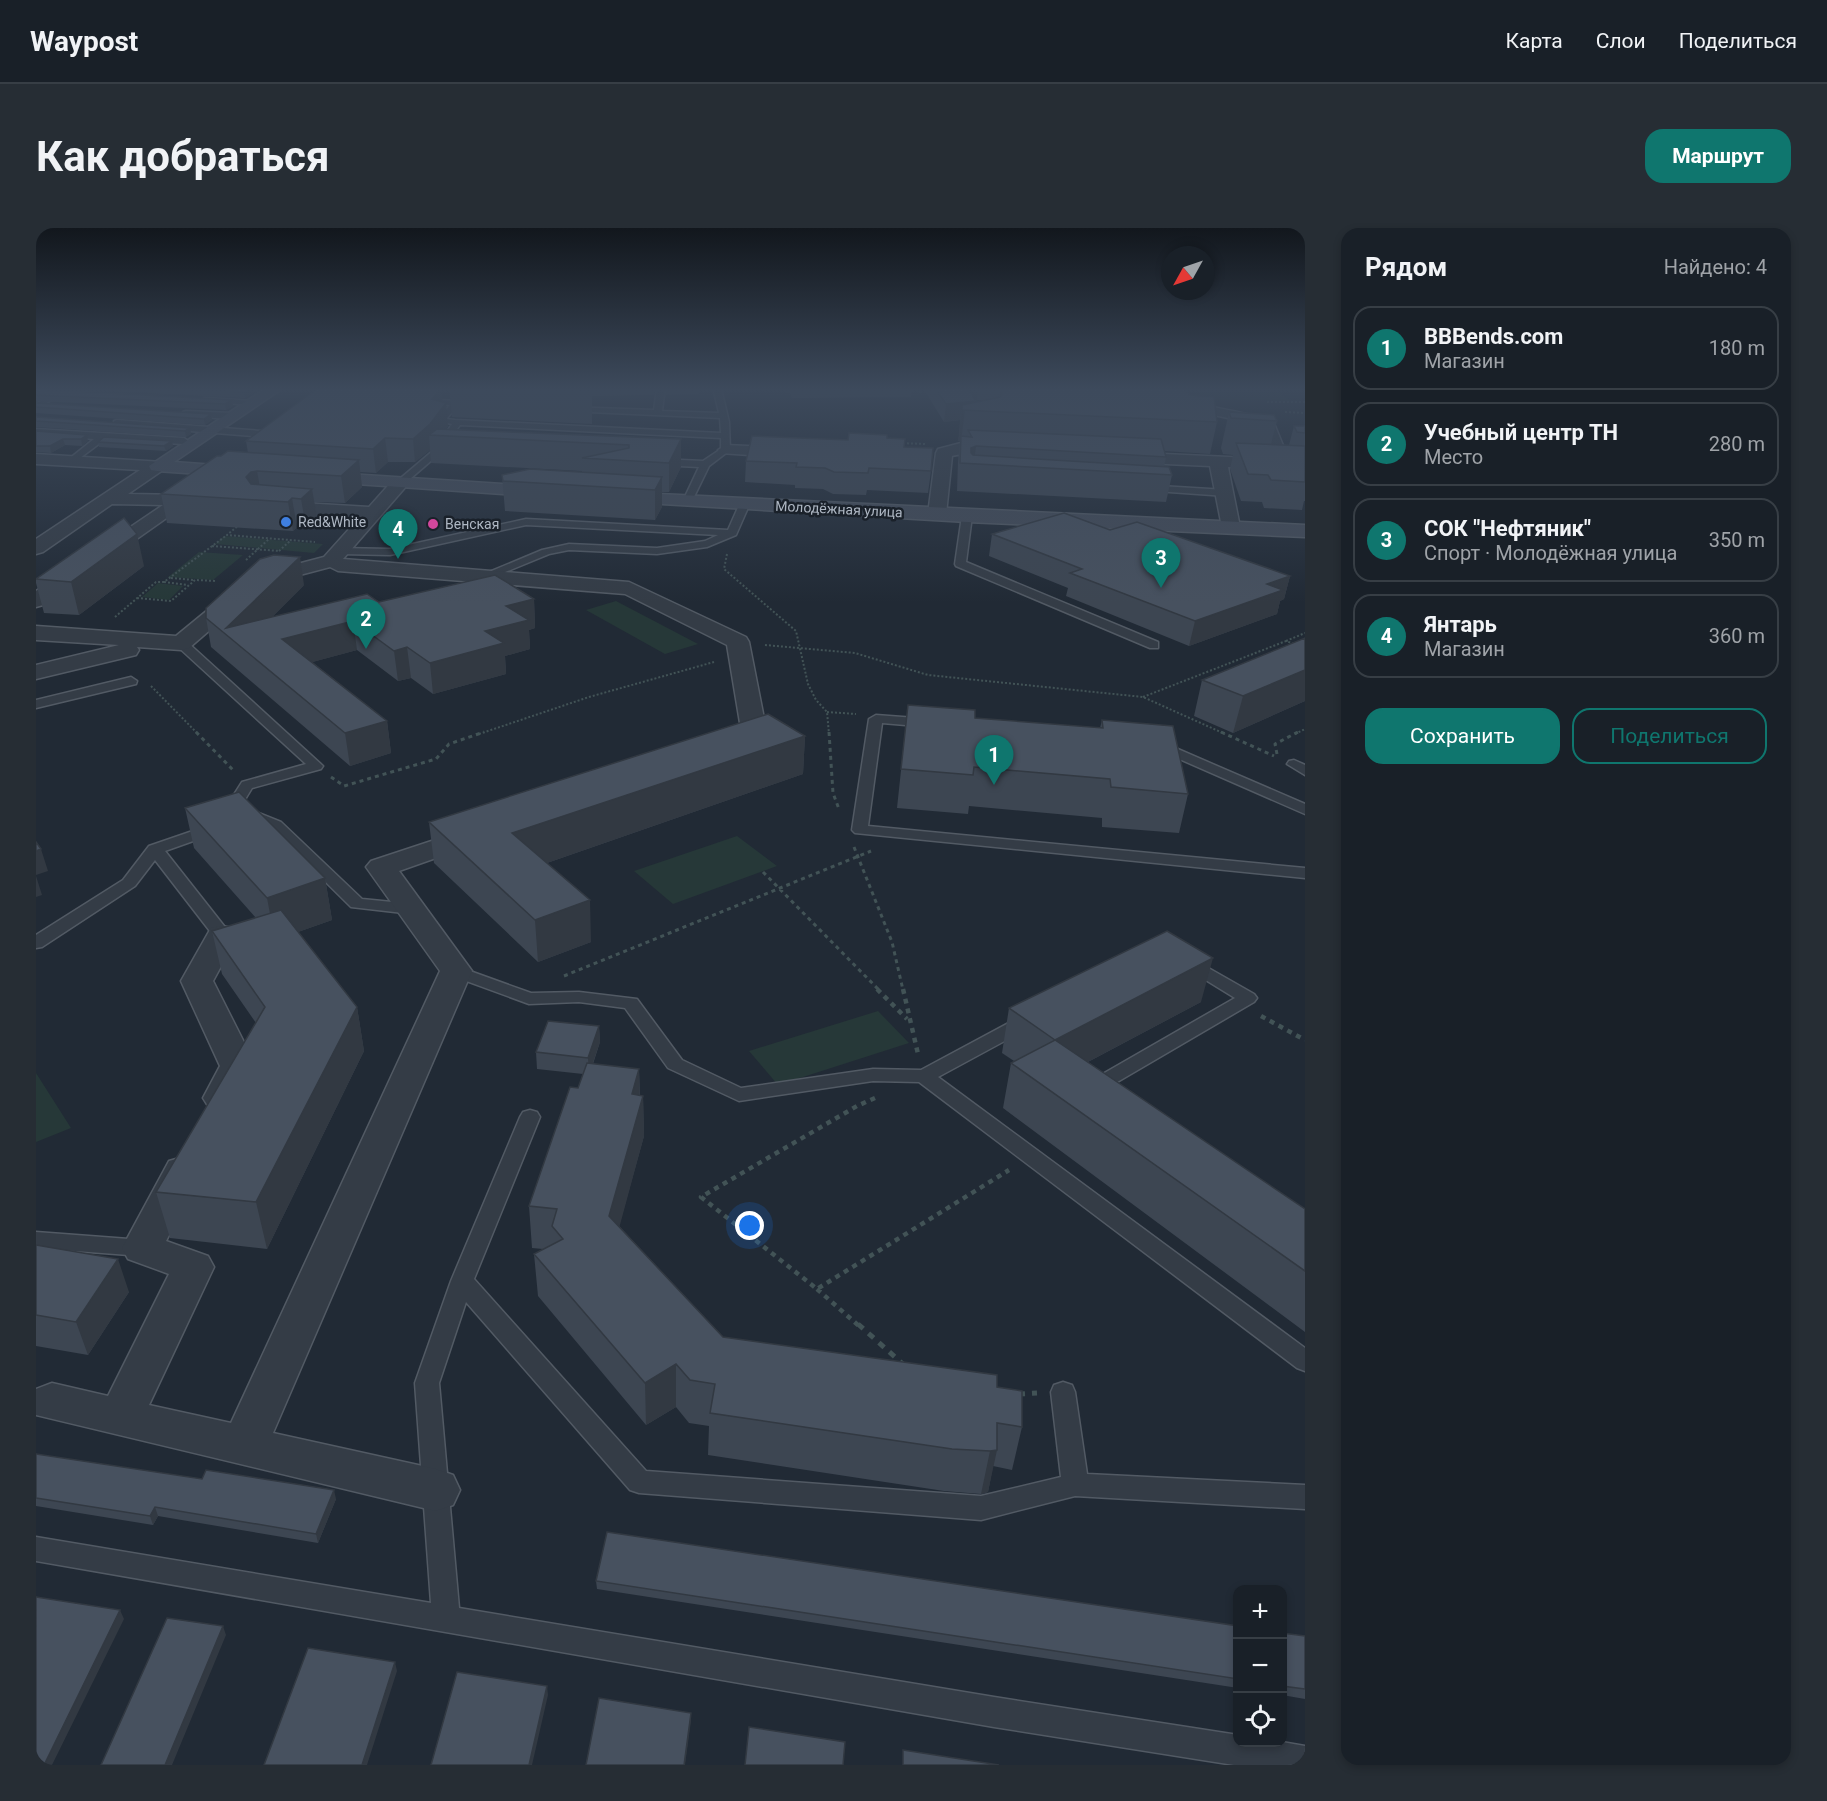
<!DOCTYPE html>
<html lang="ru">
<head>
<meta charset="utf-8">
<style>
  :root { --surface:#192028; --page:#262d34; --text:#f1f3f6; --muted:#9fa3a8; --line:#373e45; --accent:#0f766e }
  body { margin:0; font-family:Roboto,sans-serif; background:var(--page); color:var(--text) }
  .controls { position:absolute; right:18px; bottom:18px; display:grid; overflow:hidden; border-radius:12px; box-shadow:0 3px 9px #0003 }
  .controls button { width:54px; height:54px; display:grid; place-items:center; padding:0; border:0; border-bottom:2px solid var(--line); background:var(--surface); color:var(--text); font:30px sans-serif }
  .compass { position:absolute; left:1125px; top:18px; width:54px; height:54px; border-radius:50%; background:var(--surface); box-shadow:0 3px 9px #0003; rotate:230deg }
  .you { position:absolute; left:714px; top:998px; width:21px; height:21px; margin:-15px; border:4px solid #fff; border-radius:50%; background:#1a73e8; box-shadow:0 0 0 9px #1a73e833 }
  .badge { display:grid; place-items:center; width:39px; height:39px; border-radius:50%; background:var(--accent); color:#fff; font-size:20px; font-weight:700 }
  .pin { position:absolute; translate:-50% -50px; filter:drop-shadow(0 2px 3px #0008) }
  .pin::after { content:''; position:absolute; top:32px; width:21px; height:18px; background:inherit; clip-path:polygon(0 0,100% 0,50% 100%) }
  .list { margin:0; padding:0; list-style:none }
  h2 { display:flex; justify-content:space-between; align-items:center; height:78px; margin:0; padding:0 24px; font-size:26px }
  h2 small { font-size:20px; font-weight:400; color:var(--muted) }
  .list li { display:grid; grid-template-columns:39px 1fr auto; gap:18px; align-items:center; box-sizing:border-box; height:84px; margin:0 12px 12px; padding:0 12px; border:2px solid var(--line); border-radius:18px }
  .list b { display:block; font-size:22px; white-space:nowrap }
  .list p { margin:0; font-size:20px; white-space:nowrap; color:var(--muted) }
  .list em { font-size:20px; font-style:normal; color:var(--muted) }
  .actions { display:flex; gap:12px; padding:18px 24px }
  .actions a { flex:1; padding:14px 0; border:2px solid var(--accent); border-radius:18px; text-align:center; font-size:21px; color:var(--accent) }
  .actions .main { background:var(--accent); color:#fff }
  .icon { flex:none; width:33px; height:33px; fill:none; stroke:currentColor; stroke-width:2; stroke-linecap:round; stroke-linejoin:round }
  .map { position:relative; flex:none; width:1269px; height:1537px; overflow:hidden; border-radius:18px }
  header { display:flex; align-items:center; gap:36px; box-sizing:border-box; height:84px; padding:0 30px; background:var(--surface); border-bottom:2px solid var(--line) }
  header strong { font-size:28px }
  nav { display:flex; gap:33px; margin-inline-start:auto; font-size:21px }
  .intro { display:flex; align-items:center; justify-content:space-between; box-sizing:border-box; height:144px; padding:0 36px }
  h1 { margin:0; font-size:42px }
  .button { padding:15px 27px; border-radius:18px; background:var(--accent); color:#fff; font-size:21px; font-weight:700 }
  main { display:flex; gap:36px; padding:0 36px }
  aside { flex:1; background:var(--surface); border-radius:18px; box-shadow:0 3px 9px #0003 }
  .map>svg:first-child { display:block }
  .green { fill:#263838 }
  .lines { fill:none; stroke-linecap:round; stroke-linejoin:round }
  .lane-casing { stroke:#525a64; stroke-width:3 }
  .street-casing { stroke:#525a64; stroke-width:3 }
  .secondary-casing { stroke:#525a64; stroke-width:3 }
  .path-far3 { stroke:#425356; stroke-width:2; stroke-dasharray:2 2; stroke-linecap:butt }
  .path-far2 { stroke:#425356; stroke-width:3; stroke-dasharray:4 4; stroke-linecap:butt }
  .path-far1 { stroke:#425356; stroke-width:4.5; stroke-dasharray:5 5; stroke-linecap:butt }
  .path { stroke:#425356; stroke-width:5; stroke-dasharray:7 7; stroke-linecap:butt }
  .lane { fill:#343c46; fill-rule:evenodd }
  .street { fill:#343c46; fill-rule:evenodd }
  .secondary { fill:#434b58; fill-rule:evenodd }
  .wall { fill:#3d4652; fill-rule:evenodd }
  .shaded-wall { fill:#323942 }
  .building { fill:#47515f; stroke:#323942; stroke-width:1.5 }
  .shop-dot { fill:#3f7fe0; stroke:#1a212a; stroke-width:2 }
  .hotel-dot { fill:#d1479c; stroke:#1a212a; stroke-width:2 }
  .labels { text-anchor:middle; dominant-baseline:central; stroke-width:5; stroke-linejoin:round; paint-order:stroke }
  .far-street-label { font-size:14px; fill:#aeb7c3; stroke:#1a212a }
  .far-poi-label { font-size:14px; fill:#aeb7c3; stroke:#1a212a; text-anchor:start }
</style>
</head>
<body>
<header>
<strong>Waypost</strong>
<nav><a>Карта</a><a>Слои</a><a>Поделиться</a></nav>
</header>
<div class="intro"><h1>Как добраться</h1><a class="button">Маршрут</a></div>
<main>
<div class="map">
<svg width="1269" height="1537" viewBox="0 0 1269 1537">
  <rect width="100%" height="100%" fill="#212a35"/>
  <path class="green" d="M1160,162H1240L1254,173L1173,172Z
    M188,308L287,316L278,325L179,316Z
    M163,324L207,327L177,352L132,349Z
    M122,355L147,358L133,372L106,369Z
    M580,373L662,416L629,426L550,382Z
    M701,608L741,638L637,676L598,643Z
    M842,783L873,815L742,857L713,823Z
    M0,845L35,900L0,914Z"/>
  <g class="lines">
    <g class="lane-casing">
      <path id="lane" d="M27,160H36L0,181V176Z
        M621,160H629L626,183L683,185L677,160H685L693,194L694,222L673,238L655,275L647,273L663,239L623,237L618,234L623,231L667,233L685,221V210L424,197L404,225L367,257L359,255L399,221L416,196L400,193L414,177L380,175L379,173L383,171L423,173V177L410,191L419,192L685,205L684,190L531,183L527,181L531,179L618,182Z
        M171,170L218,173L222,175L218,177L168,174V170Z
        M150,183L196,185L200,188L196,191L147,188V184Z
        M81,192L239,204L245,201L249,204L241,210L78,197V193Z
        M0,201L148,210L152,213L148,216L68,212L36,236L31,233L33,231L58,211L0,207Z
        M1108,257L1190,262L1195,265L1190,268L1105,262V258Z
        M709,272L714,275L700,307L671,319L621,326L533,322L513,326L450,352L444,349L446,347L506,322L533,316L621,320L669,313L682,307L490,297L354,327L304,326L299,323L304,320L354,321L490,291L692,302L704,275Z
        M931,285L936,288L930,334L1122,414V420H1114L920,338L919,336L926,288Z
        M145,411L149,412L287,538L285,541L216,560L191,601L129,623L192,703L194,707L192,711H180L119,632L99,658L6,719L0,720V707L87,652L113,618L180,595L206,554L270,536L141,418V412Z
        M95,449L101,453L100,456L0,480V472Z
        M840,487L893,491L900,495L893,499L846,495L832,598L1269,640V650L819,605L816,602L833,491Z
        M1121,512L1269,576V586L1116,519L1114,516L1116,513Z
        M1258,532L1269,537V547L1251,536L1253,533Z
        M213,581L245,594L326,671L376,676L384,681L376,686L315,679L235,600L208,588L206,585L208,582Z
        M1153,729L1218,766L1221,770L1218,774L1071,860L1069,867C1060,869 1054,867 1048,859L1051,855L1199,770L1147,738L1144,734L1147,730Z
        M420,738L495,765L543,764L601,771L646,832L705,860L837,841L885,842L984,789H998L1000,793L998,797L902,849L1269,1120V1143L1261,1140L883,854L837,853L703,873L632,840L589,780L543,774L493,776L414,747L411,743L414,739Z
        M494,882L501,884L504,889L438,1051L610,1243L945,1268L1025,1249L1015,1164L1018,1157L1027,1154L1036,1157L1039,1164L1051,1246L1269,1257V1281L1039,1268L945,1292L603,1265L594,1262L430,1074L403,1155L423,1380L958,1469L1202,1507V1514H1246L1269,1518V1537H1198L958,1499L0,1333V1309L395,1375L379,1155L415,1053L484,889L487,884Z
        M0,1004L106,1012L114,1014L117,1020L114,1026L106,1028L0,1020Z"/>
    </g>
    <g class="street-casing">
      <path id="street" d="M1103,160C1123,160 1118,165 1134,169C1167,179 1203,182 1237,193L1253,232L1269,233V243L1192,239L1204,299L1202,303H1188L1186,299L1174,238L1085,234L1077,229L1085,224L1236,231L1224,199L1206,193L1121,175Z
        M925,215L967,218L975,223C966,233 931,223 916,228L910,286L908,290H894L892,286L900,225L902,221Z
        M690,217L757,220L765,225L757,230L684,225L682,222Z
        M0,226L127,234L129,238L127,242L92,266L147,267L153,268L156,272L7,377L0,379V363L127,277L76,276L7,324L0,326V311L104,242L0,236Z
        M364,250L370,251L373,255L307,331L593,354L710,409L713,414L732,511C724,523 698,528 685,524L681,519L685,514L706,507L691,417L589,366L302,343L294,339L226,357L153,420L145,422L101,419L103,422L100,427L0,451V437L83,417L0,412V398L140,408L212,349L288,329L323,290L234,283L228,282L225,278L228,274L234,273L333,279L358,251Z
        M438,599L448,601L452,607L448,613L363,643L436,743L237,1205L400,1241L417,1247L424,1262L417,1277L400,1283L0,1187V1161L16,1155L72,1168L133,1046L92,1031L86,1020L133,933L147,929L161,933L166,942L130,1013L172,1028L178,1039L113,1177L195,1195L404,743L330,639L335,633Z
        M186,698L197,700L202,707L177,753L220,838L198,878L185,882L172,878L167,870L184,838L145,753L175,700Z"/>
    </g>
    <g class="secondary-casing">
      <path id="secondary" d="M230,160H247L138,234L206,239L212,240L215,244L212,248L206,249L121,243L115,242L113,238Z
        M282,244L512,259L518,260L521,264L518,268L512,269L276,253L273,249L276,245Z
        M581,264L1269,297V309L931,294L575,273L572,269L575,265Z"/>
    </g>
    <path class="path-far3" d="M881,160L886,167
      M884,164H894
      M1231,174H1269
      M1249,184L1269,185
      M863,215L889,216
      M204,296L191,307L279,314
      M176,318L244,323
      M243,323L255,312
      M691,326L688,341L760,403L772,456L780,472L791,484L793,506
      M210,332L233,311
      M135,350L158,352
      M128,354L152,357
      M101,370L135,373L159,352L181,353
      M79,389L120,354H128L191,307
      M1250,413L1269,405
      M729,417L819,425L892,447L1107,469L1189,506
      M115,458L162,506
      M1107,469L1250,413L1269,420
      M791,484L820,486
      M443,506L553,469L678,434
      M1259,506L1269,501"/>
    <path class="path-far2" d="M160,504L198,543
      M793,504L797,565L803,581
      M1185,504L1238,528
      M1241,526L1239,516L1262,504
      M295,549L308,558L400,531L413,516L448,504
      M818,619L856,714L867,762
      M727,644L843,762
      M528,748L835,623"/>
    <path class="path-far1" d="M841,761L871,791
      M867,761L882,826
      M1225,788L1269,812
      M839,870L821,878L665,969L781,1061L973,942
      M781,1061L823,1098"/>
    <path class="path" d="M822,1096L868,1137
      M982,1166L1001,1165"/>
    <use href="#lane" class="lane"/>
    <use href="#street" class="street"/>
    <use href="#secondary" class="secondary"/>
  </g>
  <path class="wall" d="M20,160H225L209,170Z
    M413,160H620L618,167L556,168V196L416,189Z
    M630,160H663V166L630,167Z
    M748,160H876L875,169L756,170L754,165H750Z
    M887,160H1147L1181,194L1174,226L1128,223L1130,229L1128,239L1136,247L1130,274L921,263L922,234L924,213H922L923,208L924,192L908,194ZM941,172H951L940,174V173Z
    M0,161L196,172L197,178L190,182L0,173Z
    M407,174L412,198L410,201L645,211V239L633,264H626V279L619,292L469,283L466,247L546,244V243L395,235L394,222L379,234H352L340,245L324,244L326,259L309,275L278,274L281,289L270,299H261L257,303L131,295L125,266L185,228L212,225L210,213Z
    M0,175L175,186L176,192L169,197L0,185Z
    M1193,184L1241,193L1235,216L1253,217L1258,198H1269V273H1268L1266,282L1228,280L1226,274L1205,273L1194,241L1197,227L1187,226L1185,220Z
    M0,189L154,200L155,206L150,209L0,199Z
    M0,203L52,213L46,218L29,217L15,225L0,224Z
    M851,210L868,219L895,243L892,265L831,262L830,267L797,266L787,261L759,260V257L709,254L710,233L812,212Z
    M62,214L137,218L130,223L63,219Z
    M1074,302L1254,348L1248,371L1244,373L1241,386L1153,418L1030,368L1032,360L953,328L956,306Z
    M108,338L43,387L8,385L0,355V351Z
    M268,357L236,389L343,374L498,371L499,400L493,402L494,421L469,428L470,446L397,466L375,450L362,453L321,422L276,434L351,493L355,525L314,538L175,419L170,390Z
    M1269,410V473L1197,505L1158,488L1166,452Z
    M872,477L939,490L1064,500L1066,492L1152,566L1143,605L1066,599V590L933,578L932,586L861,580Z
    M769,508L767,546L511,635L555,714L502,734L398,635L393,594Z
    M149,580L289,650L296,692L262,704L321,779L328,823L231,1021L134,1010L120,964L220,795L186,746L176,703L220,690L158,620Z
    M1165,774L1052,834L1269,981V1104L967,880L975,835L978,833L966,825L973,780Z
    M563,798L564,814L557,836L603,841L604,867L607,868L608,908L583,998L687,1109L961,1159L986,1199L976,1242L957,1238L952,1264L945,1266L908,1263L672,1227L673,1198L653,1195L640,1179L610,1197L502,1068L498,1026L507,1021L496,1020L493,978L542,860L547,846L501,841L500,824Z
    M0,1017L93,1064L52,1127L0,1118Z
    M0,1226L300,1271L282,1315L122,1288L117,1297L0,1278Z
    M560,1353L1202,1398V1460L561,1361Z
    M1246,1405L1269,1408V1471L1246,1467Z"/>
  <path class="shaded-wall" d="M215,160H225L209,170L208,164Z
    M405,160L407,179L410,175L412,198L405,208L393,207L394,222L379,234L377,211L396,171Z
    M936,160H942L941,172L929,182L925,213V208L924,213H922L926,177L924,192L908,194L910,176Z
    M196,172L197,178L190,182L189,176Z
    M175,186L176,192L169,197L168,191Z
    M154,200L155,206L150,209L149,203Z
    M51,207L52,213L46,218L45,211Z
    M349,210L352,234L340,245L337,221Z
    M27,211L29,217L15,225L14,218Z
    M645,211V239L633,264V235Z
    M136,213L137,218L130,223L128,218Z
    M940,218L938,236H933L935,220Z
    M323,232L326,259L309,275L305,248Z
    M221,243L226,271L219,272L210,249L215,244Z
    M626,249V279L619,292V262Z
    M276,261L281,289L270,299L265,271Z
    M256,270L261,299L257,303L252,274Z
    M101,306L108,338L43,387L35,354Z
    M264,329L268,357L205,420L190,400Z
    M1254,348L1248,371L1244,373L1241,386L1153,418L1159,393L1231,356Z
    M498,371L499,400L493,402L494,421L469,428L470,446L397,466L394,435L449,403L470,378Z
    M317,393L321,422L251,441L246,411Z
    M371,419L375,450L362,453L358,423Z
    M1269,442V473L1197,505L1207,468Z
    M351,493L355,525L314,538L309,505Z
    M769,508L767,546L479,646L476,605Z
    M5,621L12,643L0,647V623Z
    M0,648L6,667L0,669Z
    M289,650L296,692L239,712L231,670Z
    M554,672L555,714L502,734L499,692Z
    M1177,730L1165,774L1010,856L1019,812Z
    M321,779L328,823L231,1021L220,974Z
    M563,798L564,814L553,846L552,830Z
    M603,841L604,878L607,868L608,908L575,1030L573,988L596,866Z
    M82,1031L93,1064L52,1127L40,1094Z
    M640,1136V1179L610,1197L609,1155Z
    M961,1222L952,1264L945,1266L954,1223Z
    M298,1262L300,1271L282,1315L280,1306Z
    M119,1279L122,1288L117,1297L114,1288Z
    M84,1382L88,1391L16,1537H8Z
    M187,1398L190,1407L136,1537H129Z
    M359,1434L361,1443L331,1537H326Z
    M511,1458L512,1467L496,1537H493Z
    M655,1485V1493L649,1537H648Z"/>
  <path class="building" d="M126,160H215L208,164Z
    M282,160H405L396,171L410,175L394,196L377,211L349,210L337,221L210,213Z
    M514,160H555V162Z
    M899,160H936L933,162L940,173L910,176Z
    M963,160H1147L1154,167L1178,169L1181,194L926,182V177L964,169L966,165Z
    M0,161L196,172L189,176L0,167Z
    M0,175L175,186L168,191L0,179Z
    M1193,184L1238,187L1241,193L1195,190Z
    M0,189L154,200L149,203L0,193Z
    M1258,198H1269V205L1261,204Z
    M401,201L645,211L633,235L546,230L593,220V217L393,207Z
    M932,202L1125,211L1130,229L940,218L935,220V225L937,227L1133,239L1136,247L924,235L925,208L936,209Z
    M0,203L51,207L45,211H27L14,218H0Z
    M813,205L851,207V210L869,211L868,219L897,220L895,243L833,240L832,245L798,244L789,240L760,239L761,235L710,233L716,208L812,212Z
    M68,209L136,213L128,218L62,214Z
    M1200,215L1269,218V254L1235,252L1232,247L1212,246Z
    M192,223L323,232L305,248L221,243L215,244L210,249L215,256L276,261L265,271L256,270L252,274L125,266L181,228H185Z
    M494,241L626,249L619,262L467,253L466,247Z
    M1028,285L1074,302L1101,294L1254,348L1231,356L1247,362L1159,393L1034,345L1046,341L956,306Z
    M88,290L101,306L35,354L0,351Z
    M238,327L264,329L190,400L331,366L343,374L459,347L498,371L470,378L493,392L449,403L468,415L394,435L371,419L358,423L317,393L246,411L351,493L309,505L170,390V380L224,331Z
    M1269,410V442L1207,468L1166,452Z
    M872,477L939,482V490L1067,500L1066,492L1137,498L1152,566L1075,559L1074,551L938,539L937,547L865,541Z
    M732,486L769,508L476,605L554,672L499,692L393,594Z
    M203,564L289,650L231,670L149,580Z
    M0,614L5,621L0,623Z
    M245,682L321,779L220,974L120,964L229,779L176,703Z
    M1131,703L1177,730L1019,812L973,780Z
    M512,793L563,798L552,830L500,824Z
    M1019,812L1269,981V1043L975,835Z
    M551,835L603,841L596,866L607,868L573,988L687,1109L961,1147V1159L986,1163V1199L961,1195V1222L954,1223L916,1221L674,1185L679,1156L654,1152L640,1136L609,1155L498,1026L527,1011L516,998L521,981L493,978L534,859L542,860Z
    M0,1017L82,1031L40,1094L0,1087Z
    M0,1226L166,1251L170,1242L298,1262L280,1306L119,1279L114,1288L0,1270Z
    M571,1304L1202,1398V1451L560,1353Z
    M0,1369L84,1382L8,1537H0Z
    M131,1390L187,1398L129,1537H65Z
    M1246,1405L1269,1408V1461L1246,1458Z
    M272,1420L359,1434L326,1537H228Z
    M421,1444L511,1458L493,1537H395Z
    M563,1470L655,1485L648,1537H550Z
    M713,1499L809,1514L807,1537H709Z
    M867,1522L963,1537H867Z"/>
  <linearGradient id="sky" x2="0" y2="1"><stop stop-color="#12171d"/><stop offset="0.43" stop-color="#3d4a5c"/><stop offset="1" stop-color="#3d4a5c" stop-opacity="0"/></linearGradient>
  <rect width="1269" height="375" fill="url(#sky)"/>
  <circle class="shop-dot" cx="250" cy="294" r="6"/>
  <circle class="hotel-dot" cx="397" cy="296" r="6"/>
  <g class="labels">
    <g class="far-street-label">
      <text transform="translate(803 281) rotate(3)">Молодёжная улица</text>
    </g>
    <g class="far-poi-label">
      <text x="262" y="294">Red&amp;White</text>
      <text x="409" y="296">Венская</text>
    </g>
  </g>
</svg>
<div class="controls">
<button>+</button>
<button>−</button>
<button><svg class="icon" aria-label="locate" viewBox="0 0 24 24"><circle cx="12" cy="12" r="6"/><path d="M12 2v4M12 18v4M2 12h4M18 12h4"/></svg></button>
</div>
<svg class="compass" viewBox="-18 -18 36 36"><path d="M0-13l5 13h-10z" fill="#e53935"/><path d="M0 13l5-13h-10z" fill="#9fa3a8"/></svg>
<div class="you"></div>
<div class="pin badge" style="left:958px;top:557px">1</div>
<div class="pin badge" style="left:330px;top:421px">2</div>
<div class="pin badge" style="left:1125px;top:360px">3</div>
<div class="pin badge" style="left:362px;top:331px">4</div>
</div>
<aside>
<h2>Рядом<small>Найдено: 4</small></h2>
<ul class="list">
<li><span class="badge">1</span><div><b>BBBends.com</b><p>Магазин</p></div><em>180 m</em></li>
<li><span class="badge">2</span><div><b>Учебный центр ТН</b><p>Место</p></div><em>280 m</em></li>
<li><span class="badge">3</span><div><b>СОК &quot;Нефтяник&quot;</b><p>Спорт · Молодёжная улица</p></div><em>350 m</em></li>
<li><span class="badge">4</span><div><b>Янтарь</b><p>Магазин</p></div><em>360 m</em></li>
</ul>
<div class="actions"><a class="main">Сохранить</a><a>Поделиться</a></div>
</aside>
</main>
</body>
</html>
